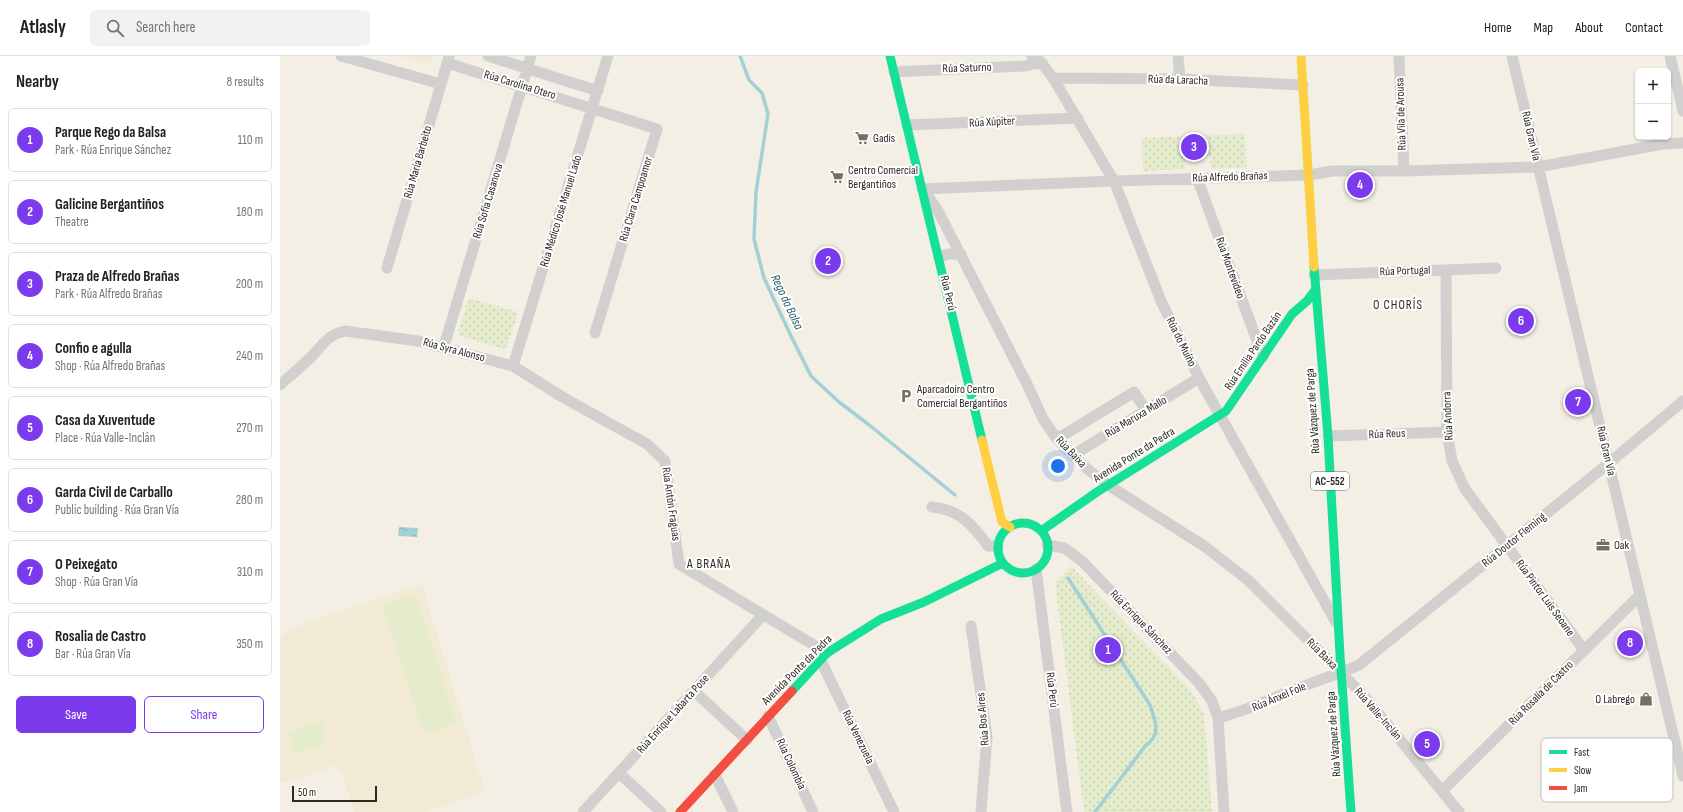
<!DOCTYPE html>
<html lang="en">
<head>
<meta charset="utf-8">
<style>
  :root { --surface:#fff; --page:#f2f2f2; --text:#202124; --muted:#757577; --line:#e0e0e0; --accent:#7c3aed }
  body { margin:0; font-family:"Sofia Sans Condensed",sans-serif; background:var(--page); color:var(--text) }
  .controls { position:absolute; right:12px; top:12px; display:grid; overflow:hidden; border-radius:6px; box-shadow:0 1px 3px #0004 }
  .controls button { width:36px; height:36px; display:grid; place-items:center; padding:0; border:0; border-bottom:1px solid var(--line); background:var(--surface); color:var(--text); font:20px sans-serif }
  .scale { position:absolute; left:12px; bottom:10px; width:85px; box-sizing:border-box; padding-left:4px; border:2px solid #2d2922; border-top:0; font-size:11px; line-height:14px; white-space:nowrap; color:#2d2922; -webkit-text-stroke:3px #fff; paint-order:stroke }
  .you { position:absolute; left:778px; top:410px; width:14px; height:14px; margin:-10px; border:3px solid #fff; border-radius:50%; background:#1a73e8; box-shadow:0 0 0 6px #1a73e833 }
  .badge { display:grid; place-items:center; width:26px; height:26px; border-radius:50%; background:var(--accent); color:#fff; font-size:13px; font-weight:700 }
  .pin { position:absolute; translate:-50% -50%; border:2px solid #fff; box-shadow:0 1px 4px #0006 }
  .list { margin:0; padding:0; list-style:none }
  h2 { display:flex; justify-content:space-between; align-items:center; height:52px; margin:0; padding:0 16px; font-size:17px }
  h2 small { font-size:13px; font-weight:400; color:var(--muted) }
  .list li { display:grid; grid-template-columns:26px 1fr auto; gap:12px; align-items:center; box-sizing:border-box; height:64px; margin:0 8px 8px; padding:0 8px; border:1px solid var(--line); border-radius:6px }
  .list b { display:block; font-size:15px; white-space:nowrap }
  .list p { margin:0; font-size:13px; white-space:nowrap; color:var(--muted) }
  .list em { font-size:13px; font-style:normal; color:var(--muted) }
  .actions { display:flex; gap:8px; padding:12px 16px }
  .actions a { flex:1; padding:9px 0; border:1px solid var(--accent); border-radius:6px; text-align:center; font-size:14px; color:var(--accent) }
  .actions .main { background:var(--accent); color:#fff }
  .icon { flex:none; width:22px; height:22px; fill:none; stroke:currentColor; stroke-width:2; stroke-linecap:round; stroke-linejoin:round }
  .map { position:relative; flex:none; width:1403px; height:756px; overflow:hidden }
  header { display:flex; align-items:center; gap:24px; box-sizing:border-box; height:56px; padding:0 20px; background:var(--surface); border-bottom:1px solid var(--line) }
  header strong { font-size:19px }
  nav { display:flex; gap:22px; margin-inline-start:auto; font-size:14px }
  .search { width:280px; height:36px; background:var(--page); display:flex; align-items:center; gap:10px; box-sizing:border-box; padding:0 14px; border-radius:6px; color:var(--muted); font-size:15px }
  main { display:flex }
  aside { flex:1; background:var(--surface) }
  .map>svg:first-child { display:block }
  .built { fill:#f3ead6 }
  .grass { fill:#e5eccc }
  .park { fill:url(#park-dots) }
  .water { fill:url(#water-ripples) }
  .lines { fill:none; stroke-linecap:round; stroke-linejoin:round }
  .stream { stroke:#a1d0d5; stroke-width:3.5 }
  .street { stroke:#d2d0ce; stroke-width:11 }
  .fast { stroke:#16e098; stroke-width:9 }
  .slow { stroke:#ffcf43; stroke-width:9 }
  .jam { stroke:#f24e42; stroke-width:9 }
  .labels { text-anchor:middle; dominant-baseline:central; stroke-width:4; stroke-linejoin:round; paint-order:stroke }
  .shield { fill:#fff; stroke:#6c6964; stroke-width:1 }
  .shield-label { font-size:11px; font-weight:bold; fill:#2d2922 }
  .street-label { font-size:12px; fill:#2d2922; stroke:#fff }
  .poi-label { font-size:12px; fill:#2d2922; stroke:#fff; text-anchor:start }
  .water-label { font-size:13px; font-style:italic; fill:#235c67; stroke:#fff }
  .neighbourhood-label { font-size:13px; letter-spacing:1px; fill:#2d2922; stroke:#fff }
  .key { fill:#fff; stroke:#c0bfbd; stroke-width:1 }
  .key-label { font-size:11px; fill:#2d2922 }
</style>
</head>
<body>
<header>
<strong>Atlasly</strong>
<div class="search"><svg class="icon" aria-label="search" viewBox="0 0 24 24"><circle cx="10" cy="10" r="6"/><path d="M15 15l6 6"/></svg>Search here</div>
<nav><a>Home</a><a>Map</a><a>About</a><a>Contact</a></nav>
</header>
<main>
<aside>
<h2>Nearby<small>8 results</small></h2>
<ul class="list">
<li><span class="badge">1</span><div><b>Parque Rego da Balsa</b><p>Park · Rúa Enrique Sánchez</p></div><em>110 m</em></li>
<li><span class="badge">2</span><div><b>Galicine Bergantiños</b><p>Theatre</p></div><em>180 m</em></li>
<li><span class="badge">3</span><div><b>Praza de Alfredo Brañas</b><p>Park · Rúa Alfredo Brañas</p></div><em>200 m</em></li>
<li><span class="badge">4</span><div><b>Confio e agulla</b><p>Shop · Rúa Alfredo Brañas</p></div><em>240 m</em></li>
<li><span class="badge">5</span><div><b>Casa da Xuventude</b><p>Place · Rúa Valle-Inclán</p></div><em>270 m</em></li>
<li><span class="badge">6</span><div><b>Garda Civil de Carballo</b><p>Public building · Rúa Gran Vía</p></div><em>280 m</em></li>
<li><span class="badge">7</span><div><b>O Peixegato</b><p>Shop · Rúa Gran Vía</p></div><em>310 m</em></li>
<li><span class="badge">8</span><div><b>Rosalia de Castro</b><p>Bar · Rúa Gran Vía</p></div><em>350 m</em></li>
</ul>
<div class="actions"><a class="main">Save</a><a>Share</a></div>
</aside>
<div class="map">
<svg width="1403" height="756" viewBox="0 0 1403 756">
  <defs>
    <pattern id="park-dots" width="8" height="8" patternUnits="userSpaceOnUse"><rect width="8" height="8" fill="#e5eccc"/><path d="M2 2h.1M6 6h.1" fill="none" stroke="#c5caaf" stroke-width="1.8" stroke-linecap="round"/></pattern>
    <pattern id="water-ripples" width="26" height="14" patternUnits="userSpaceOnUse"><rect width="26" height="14" fill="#a1d0d5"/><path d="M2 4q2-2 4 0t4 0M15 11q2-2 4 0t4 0" fill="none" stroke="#8bb3b7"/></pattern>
  </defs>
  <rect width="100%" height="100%" fill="#f4efe4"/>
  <path class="built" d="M120,0H153L151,5L146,8Z
    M142,528L205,736L146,756H75L60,713L57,714L56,709L6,727L0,726V581L23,568Z"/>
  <path class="grass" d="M135,539L177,668L144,679L102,549Z
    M41,666L47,686L15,697L8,677Z"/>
  <path class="park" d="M965,78L966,111L931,113L930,100L905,101V113L863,115L862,82Z
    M189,242L238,256L227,290L224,293L179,280L178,276Z
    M791,510L911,635L924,658L932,756H804L775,527Z"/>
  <path class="water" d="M119,471L138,472L137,481L118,480Z"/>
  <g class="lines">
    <path class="stream" d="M460,0L469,24L482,37L488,58L476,136L474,183L484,222L511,280L531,320L559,346L588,368L675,439
      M788,522L870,649C875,665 882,678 866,689L815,756"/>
    <path class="street" d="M61,0L161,28
      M208,0L318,35
      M752,0L761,6L773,22L834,125L881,245L919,322L1056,566
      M898,0L900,23
      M1119,0L1124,115
      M1232,0L1403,720
      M1390,0L1403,55
      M167,7L377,73L315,277
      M614,16L745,10L761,6
      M773,22L900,23L1023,29
      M627,69L798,62
      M917,122L983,301
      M642,133L834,125L1029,119L1052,115H1124L1258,111L1383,88L1403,87
      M644,135L657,153L747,328L763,363L777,383L805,411L828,429L924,490L968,524L1085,641L1179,756
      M659,201L668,198H681
      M107,212L169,1
      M1166,214L1167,376L1172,405L1185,433L1304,594
      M1034,219L1216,212
      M164,290L251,0
      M233,310L328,0
      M0,329C10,320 21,311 31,301C43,289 47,279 65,275L138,285L233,310L284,342L367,388L385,405L399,508L547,597
      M1048,380L1167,376
      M777,383L854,336L866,354
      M793,399L919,322
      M652,451C679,453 693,469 708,490H718
      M767,489L784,492L802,505L919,627L932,645L938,662L944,756
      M756,513L787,756
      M691,570L707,681L701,756
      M541,605L614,756
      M414,635L467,684
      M488,660L533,756
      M938,662C970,654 996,640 1027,629C1044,622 1062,617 1079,609L1329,407L1403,345
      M339,717L381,756
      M435,719L453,756
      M1162,735L1360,539
      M303,756L483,559"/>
    <path class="fast" d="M610,0L702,384
      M1034,211L1048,380L1060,599L1071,756
      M718 492a25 25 0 1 1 50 0a25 25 0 1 1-50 0Z
      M761,475L817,436L946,355L1012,258L1027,245L1036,233
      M512,635L547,597L601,563L644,546L723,507"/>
    <path class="slow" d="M1021,0L1034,211
      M702,384L722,466L730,471"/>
    <path class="jam" d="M400,756L512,635"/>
  </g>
  <defs>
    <g id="supermarket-bare" transform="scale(1.08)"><path d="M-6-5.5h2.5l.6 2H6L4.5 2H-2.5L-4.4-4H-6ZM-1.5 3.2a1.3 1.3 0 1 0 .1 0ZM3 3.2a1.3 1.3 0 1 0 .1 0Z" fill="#736e66" stroke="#fff" stroke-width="2.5" paint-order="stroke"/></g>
    <g id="parking-bare" transform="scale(1.08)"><path d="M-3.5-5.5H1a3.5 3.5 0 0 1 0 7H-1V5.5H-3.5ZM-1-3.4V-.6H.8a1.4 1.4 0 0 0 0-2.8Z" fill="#736e66" stroke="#fff" stroke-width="2.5" paint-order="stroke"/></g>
    <g id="office-bare" transform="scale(1.08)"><path d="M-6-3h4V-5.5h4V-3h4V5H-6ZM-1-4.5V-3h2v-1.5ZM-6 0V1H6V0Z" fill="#736e66" stroke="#fff" stroke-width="2.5" paint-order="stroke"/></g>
    <g id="shop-bare" transform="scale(1.08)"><path d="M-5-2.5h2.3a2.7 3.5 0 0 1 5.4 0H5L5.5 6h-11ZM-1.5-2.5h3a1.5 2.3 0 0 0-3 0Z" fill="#736e66" stroke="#fff" stroke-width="2.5" paint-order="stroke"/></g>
  </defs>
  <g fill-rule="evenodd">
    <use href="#supermarket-bare" x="582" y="82"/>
    <use href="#supermarket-bare" x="557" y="121"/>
    <use href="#parking-bare" x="626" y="340"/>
    <use href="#office-bare" x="1323" y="489"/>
    <use href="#shop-bare" x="1366" y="643"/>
  </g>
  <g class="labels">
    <rect class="shield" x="1031" y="416" width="38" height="18" rx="3"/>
    <g class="shield-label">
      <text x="1050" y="425">AC-552</text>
    </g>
    <g class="street-label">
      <text transform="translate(687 12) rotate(-2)">Rúa Saturno</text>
      <text transform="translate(898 24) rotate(2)">Rúa da Laracha</text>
      <text transform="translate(240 29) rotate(17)">Rúa Carolina Otero</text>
      <text transform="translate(1121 58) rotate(-92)">Rúa Vila de Arousa</text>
      <text transform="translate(712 66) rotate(-3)">Rúa Xúpiter</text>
      <text transform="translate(1251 80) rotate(77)">Rúa Gran Vía</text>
      <text transform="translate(138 106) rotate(-74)">Rúa María Barbeito</text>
      <text transform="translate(950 121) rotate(-2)">Rúa Alfredo Brañas</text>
      <text transform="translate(356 143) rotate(-73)">Rúa Clara Campoamor</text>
      <text transform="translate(208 145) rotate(-73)">Rúa Sofía Casanova</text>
      <text transform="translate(281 155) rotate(-73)">Rúa Médico José Manuel Lado</text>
      <text transform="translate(950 212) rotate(70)">Rúa Montevideo</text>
      <text transform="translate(1125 215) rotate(-2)">Rúa Portugal</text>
      <text transform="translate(668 237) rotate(77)">Rúa Perú</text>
      <text transform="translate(901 286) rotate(64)">Rúa do Muíño</text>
      <text transform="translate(174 294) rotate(15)">Rúa Syra Alonso</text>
      <text transform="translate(973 295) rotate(-56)">Rúa Emilia Pardo Bazán</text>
      <text transform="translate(1033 355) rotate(-94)">Rúa Vázquez de Parga</text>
      <text transform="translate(1168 360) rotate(-93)">Rúa Andorra</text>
      <text transform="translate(856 361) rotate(-31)">Rúa Maruxa Mallo</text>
      <text transform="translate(1107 378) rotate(-2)">Rúa Reus</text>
      <text transform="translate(1326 395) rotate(77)">Rúa Gran Vía</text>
      <text transform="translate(791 396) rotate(46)">Rúa Baixa</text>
      <text transform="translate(854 399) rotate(-32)">Avenida Ponte da Pedra</text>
      <text transform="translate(391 448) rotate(82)">Rúa Antón Fraguas</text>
      <text transform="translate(1234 484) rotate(-39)">Rúa Doutor Fleming</text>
      <text transform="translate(1265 542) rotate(54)">Rúa Pintor Luis Seoane</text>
      <text transform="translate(861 566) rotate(46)">Rúa Enrique Sánchez</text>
      <text transform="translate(1042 598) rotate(45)">Rúa Baixa</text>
      <text transform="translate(517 614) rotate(-45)">Avenida Ponte da Pedra</text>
      <text transform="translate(772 634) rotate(83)">Rúa Perú</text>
      <text transform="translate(1261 637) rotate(-45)">Rúa Rosalía de Castro</text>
      <text transform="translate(999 641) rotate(-23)">Rúa Ánxel Fole</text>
      <text transform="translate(393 658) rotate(-48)">Rúa Enrique Labarta Pose</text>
      <text transform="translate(1098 658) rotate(49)">Rúa Valle-Inclán</text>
      <text transform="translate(703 663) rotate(-95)">Rúa Bos Aires</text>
      <text transform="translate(1054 678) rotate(-94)">Rúa Vázquez de Parga</text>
      <text transform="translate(578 681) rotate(64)">Rúa Venezuela</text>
      <text transform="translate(511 708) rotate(65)">Rúa Colombia</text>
    </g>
    <g class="poi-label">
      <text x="593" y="82">Gadis</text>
      <text x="568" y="114">Centro Comercial<tspan x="568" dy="14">Bergantiños</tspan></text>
      <text x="637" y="333">Aparcadoiro Centro<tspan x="637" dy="14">Comercial Bergantiños</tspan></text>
      <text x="1334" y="489">Oak</text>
      <text x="1355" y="643" text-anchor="end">O Labrego</text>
    </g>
    <g class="water-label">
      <text transform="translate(507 246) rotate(65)">Rego da Balsa</text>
    </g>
    <g class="neighbourhood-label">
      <text x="1118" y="249">O CHORÍS</text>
      <text x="429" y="508">A BRAÑA</text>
    </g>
  </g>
  <rect x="1261" y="682" width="132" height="64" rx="6" class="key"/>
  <rect x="1269" y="694" width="18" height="4" fill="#16e098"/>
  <rect x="1269" y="712" width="18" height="4" fill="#ffcf43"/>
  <rect x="1269" y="730" width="18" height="4" fill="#f24e42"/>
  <g class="key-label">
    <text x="1294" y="700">Fast</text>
    <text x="1294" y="718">Slow</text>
    <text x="1294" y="736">Jam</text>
  </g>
</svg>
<div class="controls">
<button>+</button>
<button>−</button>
</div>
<div class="scale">50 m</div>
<div class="you"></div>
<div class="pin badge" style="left:828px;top:594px">1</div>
<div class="pin badge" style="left:548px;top:205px">2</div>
<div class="pin badge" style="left:914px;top:91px">3</div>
<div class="pin badge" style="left:1080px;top:129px">4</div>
<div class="pin badge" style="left:1147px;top:688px">5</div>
<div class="pin badge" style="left:1241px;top:265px">6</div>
<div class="pin badge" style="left:1298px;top:346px">7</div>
<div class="pin badge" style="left:1350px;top:587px">8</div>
</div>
</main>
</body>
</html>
